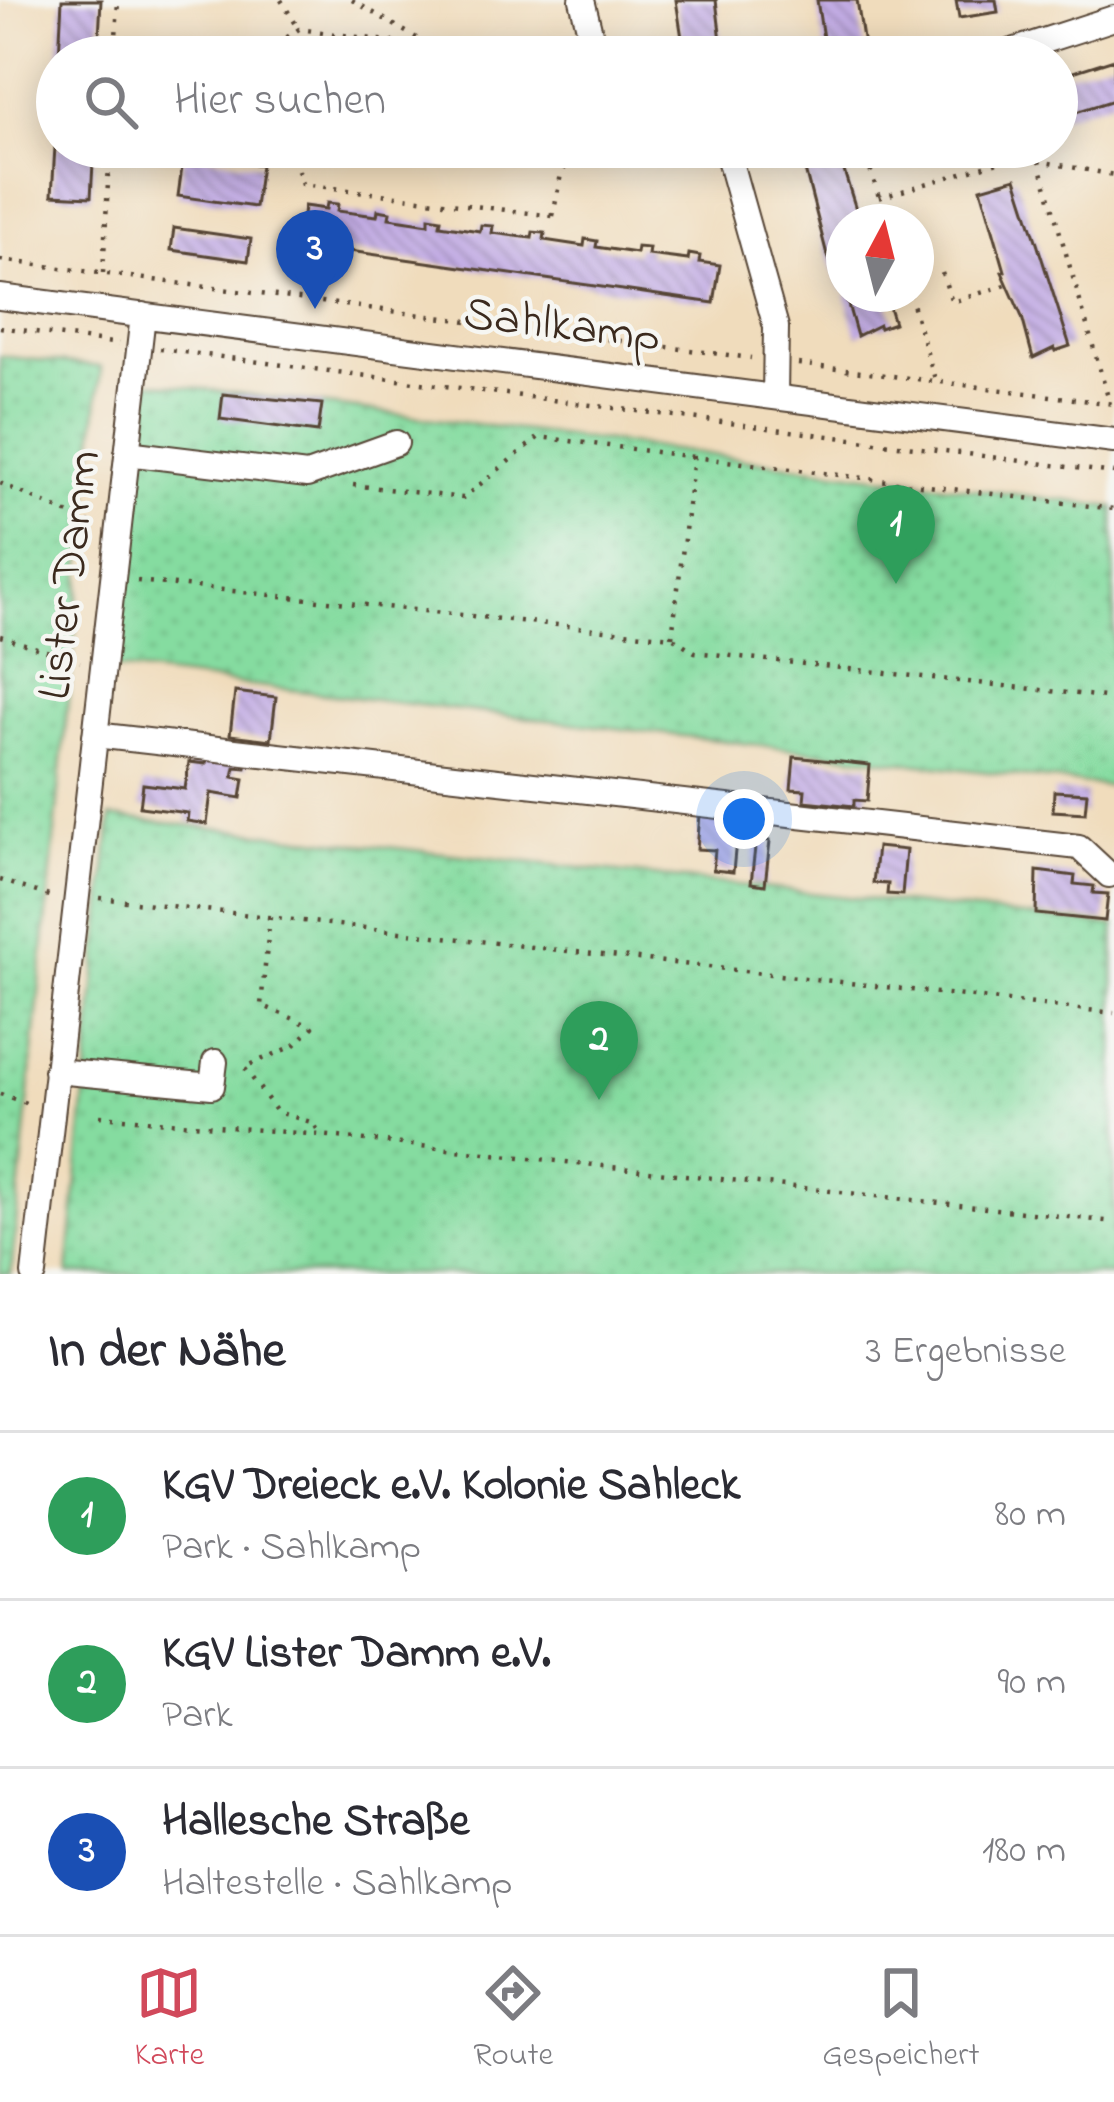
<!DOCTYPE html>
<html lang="de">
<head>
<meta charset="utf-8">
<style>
  :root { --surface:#fff; --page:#f7f7f7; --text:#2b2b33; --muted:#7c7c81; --line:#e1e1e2; --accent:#d1495b }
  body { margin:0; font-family:"Indie Flower",sans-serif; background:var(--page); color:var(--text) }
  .compass { position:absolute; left:826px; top:204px; width:108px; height:108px; border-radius:50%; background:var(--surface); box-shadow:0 6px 30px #0003; rotate:7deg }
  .you { position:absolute; left:744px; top:819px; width:42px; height:42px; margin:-30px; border:9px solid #fff; border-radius:50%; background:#1a73e8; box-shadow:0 0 0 18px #1a73e833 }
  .badge { display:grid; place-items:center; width:78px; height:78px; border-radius:50%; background:var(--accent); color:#fff; font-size:39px; font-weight:700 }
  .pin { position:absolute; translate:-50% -99px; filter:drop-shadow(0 3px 6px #0008) }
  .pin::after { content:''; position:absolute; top:63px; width:42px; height:36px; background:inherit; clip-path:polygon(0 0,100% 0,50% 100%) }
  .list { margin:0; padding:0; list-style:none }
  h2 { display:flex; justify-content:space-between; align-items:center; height:156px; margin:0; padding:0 48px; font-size:51px }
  h2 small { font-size:39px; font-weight:400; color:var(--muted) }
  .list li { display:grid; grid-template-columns:78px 1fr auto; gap:36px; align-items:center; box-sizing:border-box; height:168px; padding:0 48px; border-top:3px solid var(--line) }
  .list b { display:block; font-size:45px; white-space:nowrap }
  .list p { margin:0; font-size:39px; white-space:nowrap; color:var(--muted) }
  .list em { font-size:39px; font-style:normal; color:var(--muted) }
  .icon { flex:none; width:66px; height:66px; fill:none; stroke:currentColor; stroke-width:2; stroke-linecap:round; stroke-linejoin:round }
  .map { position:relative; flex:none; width:1114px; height:1274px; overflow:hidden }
  .search { position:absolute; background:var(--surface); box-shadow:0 6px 30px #0003; left:36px; right:36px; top:36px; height:132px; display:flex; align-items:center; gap:30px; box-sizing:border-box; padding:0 42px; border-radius:66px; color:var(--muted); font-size:45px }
  .sheet { height:660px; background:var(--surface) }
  nav { display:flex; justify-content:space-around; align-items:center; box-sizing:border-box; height:168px; border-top:3px solid var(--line); background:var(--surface); font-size:33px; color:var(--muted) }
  nav a { display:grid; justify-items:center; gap:6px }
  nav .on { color:var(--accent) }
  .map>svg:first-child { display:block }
  .grass { fill:url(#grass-dots); stroke:#60835f; stroke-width:3 }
  .building { fill:url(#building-back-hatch) }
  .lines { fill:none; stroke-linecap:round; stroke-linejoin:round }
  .minor-casing { stroke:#564536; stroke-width:28 }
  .path { stroke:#564536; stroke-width:4.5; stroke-dasharray:3 9; stroke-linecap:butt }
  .minor { stroke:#fff; stroke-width:24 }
  .labels { text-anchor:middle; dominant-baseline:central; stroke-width:9; stroke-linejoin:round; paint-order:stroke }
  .street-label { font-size:48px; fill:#3b2a1e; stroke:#f6f6f2 }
</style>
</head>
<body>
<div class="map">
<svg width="1114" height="1274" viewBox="0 0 1114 1274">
  <defs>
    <pattern id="grass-dots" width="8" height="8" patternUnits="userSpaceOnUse" patternTransform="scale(3)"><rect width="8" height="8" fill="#85dca0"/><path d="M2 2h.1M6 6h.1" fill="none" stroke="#74bd89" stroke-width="1.8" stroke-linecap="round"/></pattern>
    <pattern id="building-back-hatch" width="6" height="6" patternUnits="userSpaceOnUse" patternTransform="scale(3)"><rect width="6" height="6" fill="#c2ace4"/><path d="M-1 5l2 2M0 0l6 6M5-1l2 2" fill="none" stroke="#9f8cb8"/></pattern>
  </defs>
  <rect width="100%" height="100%" fill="#f6f6f2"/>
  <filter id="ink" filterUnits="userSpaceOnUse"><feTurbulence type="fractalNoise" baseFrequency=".00833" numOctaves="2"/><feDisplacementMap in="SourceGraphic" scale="24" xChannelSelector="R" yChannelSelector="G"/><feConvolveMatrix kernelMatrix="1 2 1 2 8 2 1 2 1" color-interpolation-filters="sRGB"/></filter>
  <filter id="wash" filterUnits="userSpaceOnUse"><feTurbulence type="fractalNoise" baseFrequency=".004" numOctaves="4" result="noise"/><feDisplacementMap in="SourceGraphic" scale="48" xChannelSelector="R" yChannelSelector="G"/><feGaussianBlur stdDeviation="2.7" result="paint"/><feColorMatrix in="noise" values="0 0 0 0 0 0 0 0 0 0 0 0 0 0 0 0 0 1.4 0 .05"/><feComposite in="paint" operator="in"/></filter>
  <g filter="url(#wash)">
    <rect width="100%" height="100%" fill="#f0dcbc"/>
    <path class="grass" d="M0,356L101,367L11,1274H0Z
      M148,382L1114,507V787L114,669Z
      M111,817L1114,926V1274H68Z"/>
    <g id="blocks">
      <path class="building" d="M62,0H101L98,57H59Z
        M676,0H716L723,57H685Z
        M817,0H857L865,52L826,57Z
        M956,0H996L998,12L959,18Z
        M1114,59V100L1057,118V77Z
        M55,147H94L91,197L52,195Z
        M184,153L261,165L255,207L178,196Z
        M839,155L860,222H844L843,293L826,251L804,166Z
        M1016,178L1070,346L1055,351L1054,348L1033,358L1022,317L1002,272L1005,271L981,188Z
        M327,203L338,204L337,211L377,216L378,210L390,212L389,218L429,224V217L441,219L440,225L480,231L481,225L493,226L492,233L532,238L533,232L545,233L544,240L584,246L585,239L597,241L596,247L636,253L637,247L649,248L648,255L688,260L689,254L700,256L699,262L720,265L714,303L300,244L304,206L326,209Z
        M174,228L251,239L248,261L171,250Z
        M845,294H885L894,323L880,328L879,325L857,336Z
        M223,394L322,404L318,432L220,419Z
        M235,692L276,697L271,740L230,735Z
        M207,753L248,759L246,768L235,767L233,777L244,779L241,798L211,793L207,824L187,821L188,813L140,807L143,784L185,789L189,762L206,764Z
        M794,757L870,765L867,801L854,800V806L804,801L805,790L791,789Z
        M1054,791L1087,793L1085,813L1053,811Z
        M700,815L738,819L733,872L713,870L715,850L697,849Z
        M756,839L770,841L765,885L751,883Z
        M877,847L906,850L902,895L887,894L888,884L873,883Z
        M1037,871L1075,876L1074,884L1094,886L1093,893L1108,894L1105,921L1036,914Z"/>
    </g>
  </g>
  <g filter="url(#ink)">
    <use href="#blocks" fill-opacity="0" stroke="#564536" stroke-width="3"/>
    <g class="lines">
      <g class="minor-casing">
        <path id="minor" d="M582,0L596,57
          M994,57L1114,18
          M715,147L726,148L776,327L775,397
          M0,297L1114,441
          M127,453L307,475L396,443
          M95,735L1079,847L1109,875
          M56,1071L212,1086L215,1062
          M34,1274L143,315"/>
      </g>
      <path class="path" d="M281,0L299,29
        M352,0L425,43
        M115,57L118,0
        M275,57L280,42L299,29L461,51
        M291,147L302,184L561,217
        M863,147L887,222
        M110,153L153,159
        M1039,161L1110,404
        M879,198L1028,153L1039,161L1114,175
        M553,216L561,174L578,147
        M0,260L751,358
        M103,273L110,147
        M942,273L952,302L1006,285
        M909,294L935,379
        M0,327L119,344
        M160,349L1114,473
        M798,364L1114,404
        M0,483L96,526
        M353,485L463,498L539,437L694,457
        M137,581L672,637L695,652L1114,698
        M0,636L80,662
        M672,637L694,457L1114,509
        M0,880L52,897
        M100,898L1114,1013
        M270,917L261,1005L313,1027L294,1046L244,1067L277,1112L314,1123L320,1135
        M0,1094L29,1104
        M100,1116L320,1135L1114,1222"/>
      <use href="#minor" class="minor"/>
    </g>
  </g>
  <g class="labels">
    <g class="street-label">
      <text transform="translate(562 327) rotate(7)">Sahlkamp</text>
      <text transform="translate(71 575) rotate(-83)">Lister Damm</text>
    </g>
  </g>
</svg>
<svg class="compass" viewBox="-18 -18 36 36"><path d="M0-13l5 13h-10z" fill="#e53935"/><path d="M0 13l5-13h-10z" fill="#7c7c81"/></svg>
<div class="you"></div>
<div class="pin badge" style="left:896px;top:584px;background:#2e9e5b">1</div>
<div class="pin badge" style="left:599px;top:1100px;background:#2e9e5b">2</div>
<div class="pin badge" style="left:315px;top:309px;background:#1a4fb4">3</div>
<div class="search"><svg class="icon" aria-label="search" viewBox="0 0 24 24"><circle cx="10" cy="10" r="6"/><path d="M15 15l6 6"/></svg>Hier suchen</div>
</div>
<section class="sheet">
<h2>In der Nähe<small>3 Ergebnisse</small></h2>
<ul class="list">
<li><span class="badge" style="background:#2e9e5b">1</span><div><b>KGV Dreieck e.V. Kolonie Sahleck</b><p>Park · Sahlkamp</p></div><em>80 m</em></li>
<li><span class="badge" style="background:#2e9e5b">2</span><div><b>KGV Lister Damm e.V.</b><p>Park</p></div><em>90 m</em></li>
<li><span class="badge" style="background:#1a4fb4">3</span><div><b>Hallesche Straße</b><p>Haltestelle · Sahlkamp</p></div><em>180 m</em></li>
</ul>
</section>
<nav>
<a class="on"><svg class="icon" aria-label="map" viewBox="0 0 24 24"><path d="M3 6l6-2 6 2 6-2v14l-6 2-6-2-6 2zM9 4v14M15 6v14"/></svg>Karte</a>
<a><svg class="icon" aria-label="directions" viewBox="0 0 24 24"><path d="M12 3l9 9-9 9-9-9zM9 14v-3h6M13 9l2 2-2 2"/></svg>Route</a>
<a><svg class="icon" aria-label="saved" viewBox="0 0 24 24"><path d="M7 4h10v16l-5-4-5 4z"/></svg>Gespeichert</a>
</nav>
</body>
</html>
